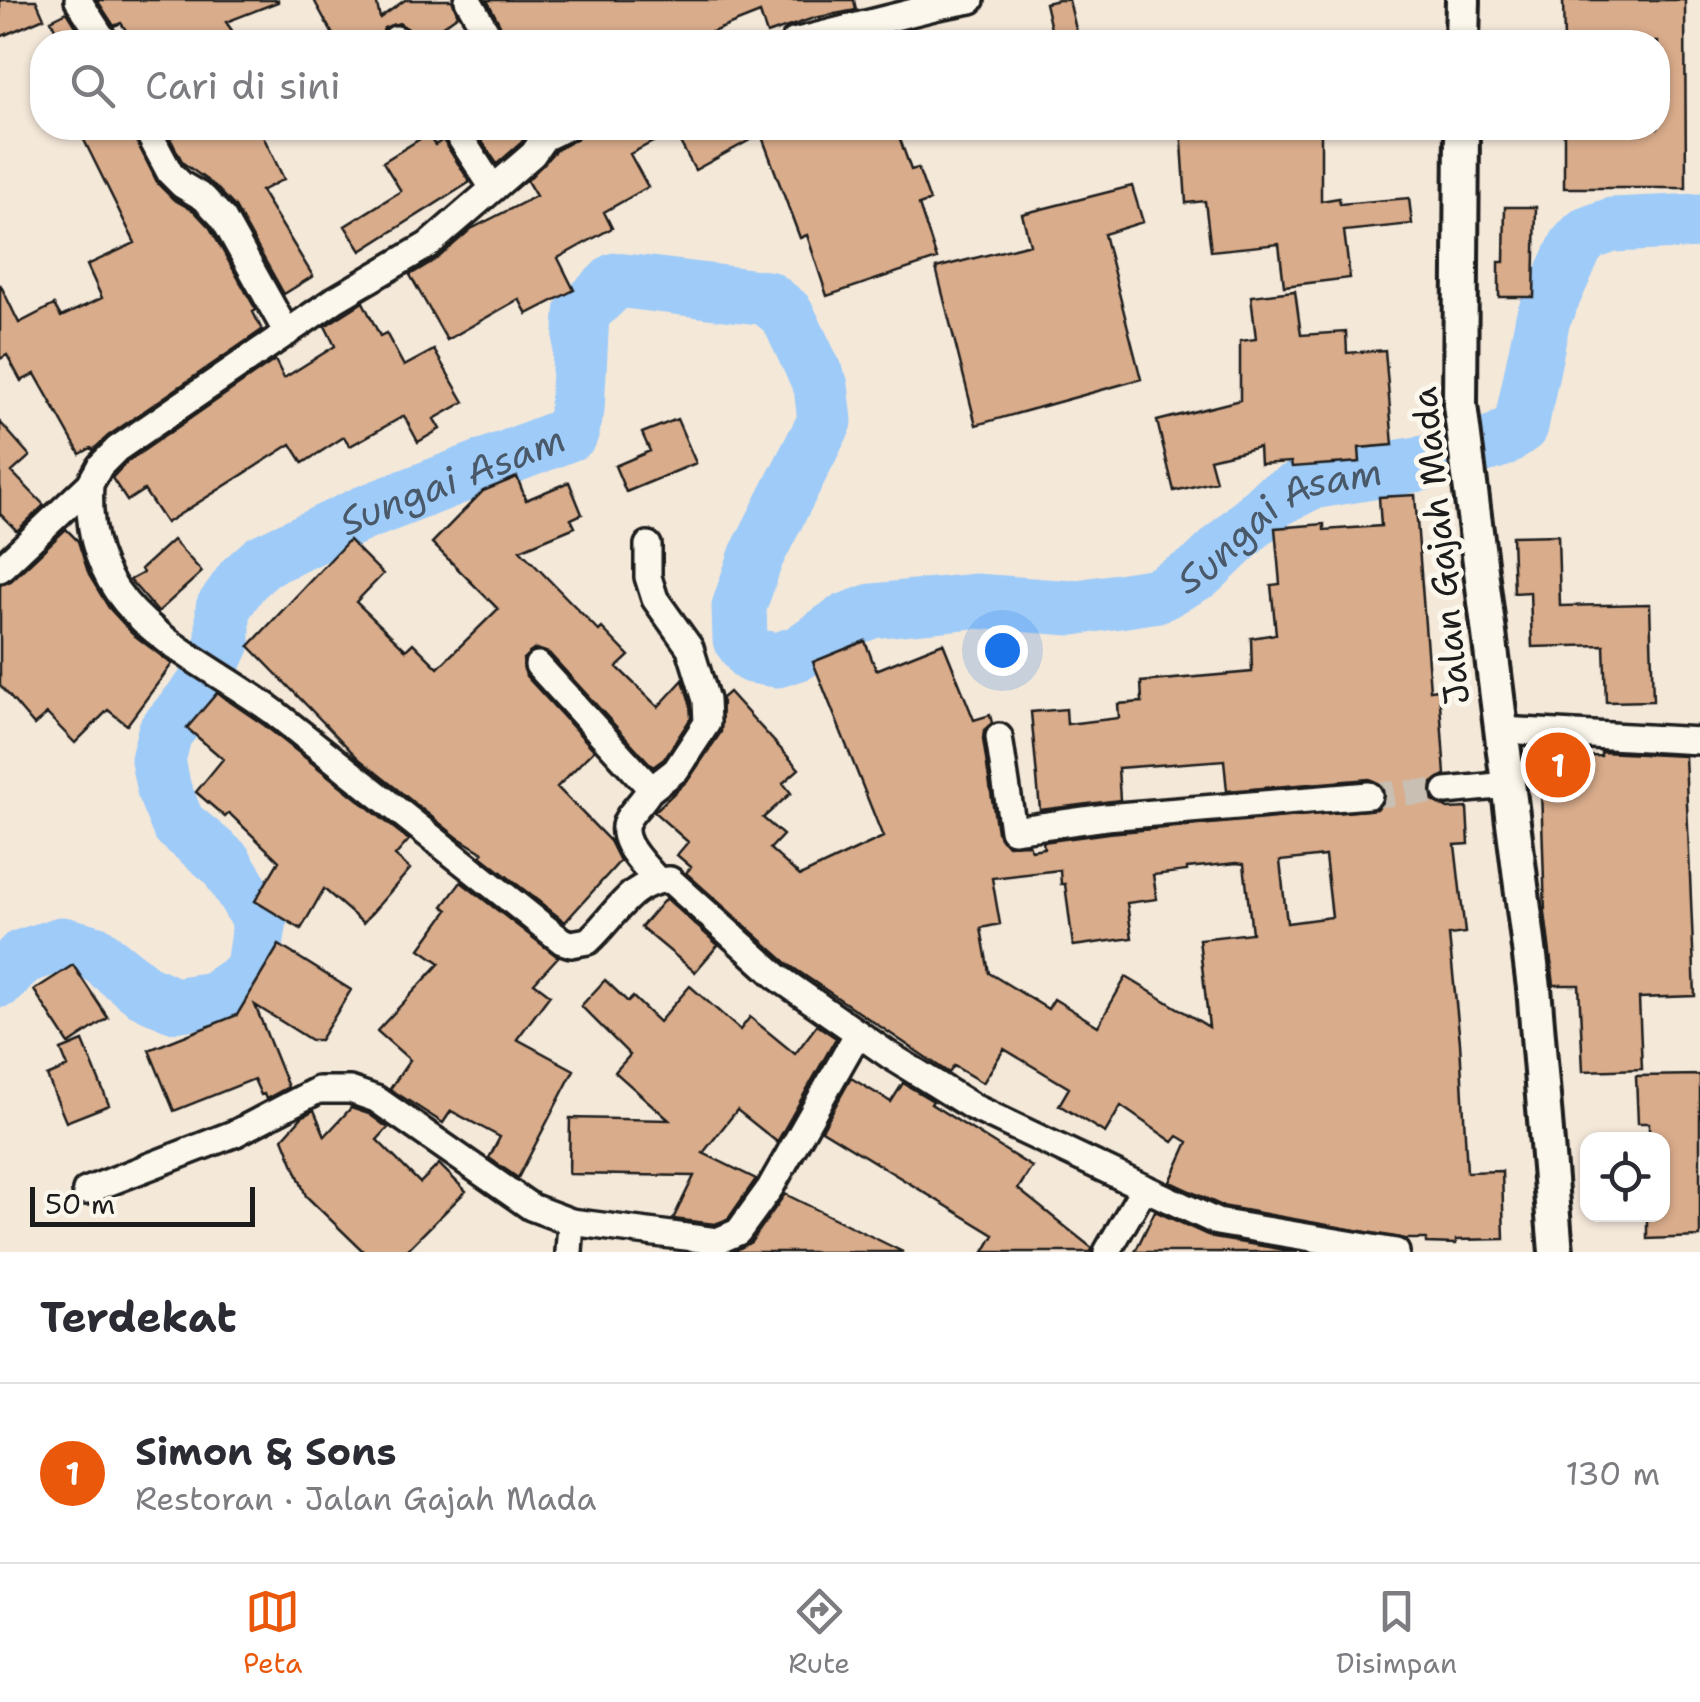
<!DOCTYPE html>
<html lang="id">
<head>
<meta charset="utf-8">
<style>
  :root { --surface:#fff; --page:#f7f7f7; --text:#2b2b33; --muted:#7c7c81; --line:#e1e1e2; --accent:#ea580c }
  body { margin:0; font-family:"Shantell Sans",sans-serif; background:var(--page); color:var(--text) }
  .controls { position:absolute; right:30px; bottom:30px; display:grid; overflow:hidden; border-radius:20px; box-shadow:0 2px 8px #0004 }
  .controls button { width:90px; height:90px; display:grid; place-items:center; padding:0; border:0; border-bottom:2px solid var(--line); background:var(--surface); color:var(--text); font:50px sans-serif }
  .scale { position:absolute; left:30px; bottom:25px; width:225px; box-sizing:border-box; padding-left:10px; border:5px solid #1c1c1c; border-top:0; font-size:28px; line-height:35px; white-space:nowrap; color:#1c1c1c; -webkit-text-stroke:8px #fbf7ec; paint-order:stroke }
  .you { position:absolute; left:1002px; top:650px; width:35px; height:35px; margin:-25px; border:8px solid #fff; border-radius:50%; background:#1a73e8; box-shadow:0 0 0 15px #1a73e833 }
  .badge { display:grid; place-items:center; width:65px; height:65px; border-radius:50%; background:var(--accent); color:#fff; font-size:32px; font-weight:700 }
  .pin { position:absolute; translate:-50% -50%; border:5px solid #fff; box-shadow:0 2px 10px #0006 }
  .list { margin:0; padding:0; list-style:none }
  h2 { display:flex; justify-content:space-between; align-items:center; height:130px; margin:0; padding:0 40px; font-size:42px }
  h2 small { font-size:32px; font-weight:400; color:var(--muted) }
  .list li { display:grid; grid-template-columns:65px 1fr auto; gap:30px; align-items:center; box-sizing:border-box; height:180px; padding:0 40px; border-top:2px solid var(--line) }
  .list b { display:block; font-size:38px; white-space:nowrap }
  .list p { margin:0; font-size:32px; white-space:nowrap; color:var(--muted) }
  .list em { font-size:32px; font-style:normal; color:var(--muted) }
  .icon { flex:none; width:55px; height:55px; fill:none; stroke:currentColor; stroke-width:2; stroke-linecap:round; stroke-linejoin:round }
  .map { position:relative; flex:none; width:1700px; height:1252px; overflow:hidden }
  .search { position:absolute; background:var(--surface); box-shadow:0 2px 8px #0004; left:30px; right:30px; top:30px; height:110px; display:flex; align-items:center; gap:25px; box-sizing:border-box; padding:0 35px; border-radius:40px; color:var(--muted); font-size:38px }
  .sheet { height:310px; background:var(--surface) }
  nav { display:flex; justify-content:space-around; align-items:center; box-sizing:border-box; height:140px; border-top:2px solid var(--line); background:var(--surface); font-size:28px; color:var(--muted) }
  nav a { display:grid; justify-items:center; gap:5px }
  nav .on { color:var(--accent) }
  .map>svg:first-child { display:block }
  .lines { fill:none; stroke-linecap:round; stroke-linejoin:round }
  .river { stroke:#9ecbf8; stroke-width:55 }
  .building { fill:#d9ac8b; stroke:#1c1c1c; stroke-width:2.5; fill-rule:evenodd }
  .street-tunnel { stroke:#c9bfb3; stroke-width:25; stroke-dasharray:25 12; stroke-linecap:butt }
  .street-casing { stroke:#1c1c1c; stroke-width:32 }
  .secondary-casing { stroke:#1c1c1c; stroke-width:40 }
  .street { stroke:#fbf7ec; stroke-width:25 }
  .secondary { stroke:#fbf7ec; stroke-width:32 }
  .labels { text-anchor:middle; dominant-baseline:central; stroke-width:10; stroke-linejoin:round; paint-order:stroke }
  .street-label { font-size:35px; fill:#1c1c1c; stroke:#fbf7ec }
  .water-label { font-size:38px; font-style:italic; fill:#4a5969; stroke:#fbf7ec }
</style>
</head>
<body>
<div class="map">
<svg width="1700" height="1252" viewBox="0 0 1700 1252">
  <rect width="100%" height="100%" fill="#f4e8d9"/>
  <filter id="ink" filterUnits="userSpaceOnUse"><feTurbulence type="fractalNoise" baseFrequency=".01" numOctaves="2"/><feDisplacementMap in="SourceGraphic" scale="20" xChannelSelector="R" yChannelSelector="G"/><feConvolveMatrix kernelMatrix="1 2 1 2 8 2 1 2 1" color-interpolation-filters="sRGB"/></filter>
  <g filter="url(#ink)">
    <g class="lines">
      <path class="river" id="s1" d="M0,980L22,957L62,944L94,952L142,990L173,1005L215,999L252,973L260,920L225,863L178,824L164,790L158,760L165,732L202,688L223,642V608L243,579L263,561L362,514L571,433L577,410L582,313L616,280L767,298L787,314L821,386L825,421L756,557L739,607L740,639L752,656L777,660L799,653L845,621L872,611L975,601L1072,608L1158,595L1201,571L1274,501L1311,482L1425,463L1501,440L1521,426L1543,318L1576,246L1587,234L1612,225L1700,221"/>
    </g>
    <path class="building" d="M0,0H36L44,18L0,37Z
      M97,0H278V2L226,22L240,42H134L121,23L114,26Z
      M314,0H376L380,18L405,0H452L458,15L420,42H415L410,30L399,23L384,28L380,42H337Z
      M487,0H854L856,10L814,18L767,34L760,13L687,42H509Z
      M1059,0H1069L1079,42H1054L1045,3Z
      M1563,0H1685L1686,188H1564V128H1658V42H1564Z
      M67,12L84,39L62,42L51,20Z
      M95,128H130L158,184L173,199L194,211L210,228L256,310L253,312L262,330L108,436L93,450L91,448L80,454L35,374L21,381L7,355L0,359V284L19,323L54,305L61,317L102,298L87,265L135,243L81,134Z
      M190,128H259L284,179L261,191L313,276L284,294L235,207L215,186L183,163L170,138Z
      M473,128H532L521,143L497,164Z
      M584,128H896L911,170L918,168L930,201L919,205L937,259L827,296L807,235L800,238L761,134L695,170L674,131L630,154L648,187L604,212L612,228L558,258L574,290L527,314L519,299L447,340L410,275L438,258L471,229L536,196L527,181L555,151L578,138Z
      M1181,128H1321V201L1339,198L1340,204L1409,198L1412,224L1344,231L1350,278L1284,286L1279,244L1211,251L1205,201L1186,203Z
      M428,134L435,145L443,140L470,182L361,251L345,226L401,191L383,162Z
      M1132,186L1143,222L1104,234L1141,379L976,425L936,268L1030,244L1022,214Z
      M1505,207H1536L1534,297H1499V262H1504Z
      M1295,291L1301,335L1346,332L1347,353L1385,350L1393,445L1359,448L1360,462L1292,467L1291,462L1260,464L1259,447L1210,459L1216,481L1174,491L1157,421L1240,400V341L1256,339L1251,296Z
      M363,302L380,336L386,333L404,366L434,350L464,402L434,419L440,429L418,442L404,416L350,446L344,437L303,463L291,444L166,523L144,490L127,501L112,478L127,462L275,360L284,378L335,346L325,326Z
      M677,419L696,463L626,492L615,466L650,451L642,433Z
      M0,422L30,456L12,472L44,505L17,531L0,514Z
      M517,477L526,500L569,482L582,514L571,519L575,527L520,550L599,631L602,628L629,656L617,667L658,707L683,680L690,703L691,718L664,759L653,767L549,653L535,649L523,659L526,676L594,750L557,787L610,841L620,861L565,922L481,856L483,853L457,837L359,759L249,646L349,540L383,574L356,602L406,650L413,643L438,668L498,609L432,543L483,491Z
      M1415,495L1430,690L1439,689L1445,775L1432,783L1430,794L1433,801L1448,809L1467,808L1469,844L1455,845L1465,933L1449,935L1460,1042L1467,1172L1502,1171L1504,1239L1456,1240V1244L1426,1243V1239H1405L1222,1206L1170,1182L1188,1142L1178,1136L1173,1142L1121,1106L1105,1133L1059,1105L1069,1088L1004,1049L983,1083L954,1066L949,1073L789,965L686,873L691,867L677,855L688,842L654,812L689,779L721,732L722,698L729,692L799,769L783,783L791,793L763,818L783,835L770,849L800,876L883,837L813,662L865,641L876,670L943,643L974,720L990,715L992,723L984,730L983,739L997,832L1008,845L1029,844L1031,850L1044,848L1043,842L1108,833L1377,809L1384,801L1385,793L1382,785L1369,779L1227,791L1224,760L1118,768L1120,800L1040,810L1031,712L1066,709L1067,724L1119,718L1118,704L1142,702L1141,682L1252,672L1251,638L1276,634L1271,585L1280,584L1275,528L1324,524V530L1381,526L1379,497ZM1325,856L1332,917L1287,923L1280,861ZM1237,863L1244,864L1252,933L1199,939L1209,1027L1126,977L1098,1026L1054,999L1048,1009L989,973L981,928L1000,924L992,878L1060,870L1061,884H1065L1073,946L1132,938L1127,903L1157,899L1153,875L1187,871V868Z
      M66,529L78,541L89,575L109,608L134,635L172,664L127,725L108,710L75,743L47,714L34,725L0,685V585L11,581Z
      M1558,535L1560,606L1650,604L1653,701L1606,702L1604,645L1532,647L1530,592L1514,593L1512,536Z
      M173,540L202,572L158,612L130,580L143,573L141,569Z
      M217,693L264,725L409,840L395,856L410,869L363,923L324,889L301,929L255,901L279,861L229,813L225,817L196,792L223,759L187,728Z
      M1601,752L1685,756L1695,996L1639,998L1642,1069L1583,1071L1579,985H1554L1545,913L1540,757L1601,756Z
      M461,882L558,957L534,983L550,995L517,1039L574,1070L518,1178L489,1158L500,1137L451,1111L443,1123L390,1089L410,1060L377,1031L440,963L420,949L448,910L443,906Z
      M666,898L718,945L695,972L641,927Z
      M279,945L351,990L320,1040H311L255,1005L288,1087L266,1099L264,1094L261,1095L254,1079L174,1111L149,1050L237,1015Z
      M73,965L108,1018L69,1044L34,990Z
      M605,980L628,1002L633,997L659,1022L690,986L740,1030L750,1017L795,1054L817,1025L836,1038L777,1142L737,1110L703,1153L756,1179L728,1219L715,1224L673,1219L694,1176L569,1174L570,1118L669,1120L615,1072L630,1055L581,1006Z
      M83,1041L109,1105L66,1122L47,1076L68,1067L61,1050Z
      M1700,1075V1237L1647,1239V1214H1662V1140H1649V1123H1638L1636,1076Z
      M851,1078L891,1102L903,1083L933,1101L931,1104L1032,1167L1018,1189L1092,1248L1091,1252H984L994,1235L822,1130Z
      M351,1108L369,1114L388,1128L377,1140L420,1183L439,1164L466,1191L405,1252H364L306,1196L283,1138L302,1117L314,1110L325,1136Z
      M785,1194L903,1252H733L751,1242Z
      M1155,1211L1214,1238L1298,1252H1135Z"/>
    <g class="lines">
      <path class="street-tunnel" d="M1369,795L1446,791"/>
      <g class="street-casing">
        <path id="street" d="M78,0L105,42
          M468,0L492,42
          M923,1L938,6L971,0
          M396,39L399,42
          M794,42L938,6
          M146,128L170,173L182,185L204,198L223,218L287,333
          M454,128L493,188
          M90,484C82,617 186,647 274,712L562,941L571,944L588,941C613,919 632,878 670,880L779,978L889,1055L973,1107L1217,1222L1396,1252
          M648,545V577L655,599L690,648L706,700L707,723L676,770L649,791
          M0,569L90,484L100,466L117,449L336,299L428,245L533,154L544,138L565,128
          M538,665L645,782L649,791C643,801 635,808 629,817C614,838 643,863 656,879
          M1502,730L1700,741
          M999,737L1013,830L1106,817L1369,795
          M1446,791L1508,785
          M86,1191L236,1133L318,1090H350L376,1099L531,1207L571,1222L717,1241L738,1232L770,1188L858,1033
          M569,1252L571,1222
          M1107,1252L1144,1188"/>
      </g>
      <g class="secondary-casing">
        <path id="secondary" d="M1462,42L1463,0
          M1462,128L1460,405L1534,988L1556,1252"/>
      </g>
      <use href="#street" class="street"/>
      <use href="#secondary" class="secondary"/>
    </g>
  </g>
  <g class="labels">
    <g class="street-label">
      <text transform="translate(1440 546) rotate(-96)">Jalan Gajah Mada</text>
    </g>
    <g class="water-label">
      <text stroke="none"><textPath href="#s1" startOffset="978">Sungai Asam</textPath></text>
      <text stroke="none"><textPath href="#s1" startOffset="2390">Sungai Asam</textPath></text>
    </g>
  </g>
</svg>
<div class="controls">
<button><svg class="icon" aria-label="locate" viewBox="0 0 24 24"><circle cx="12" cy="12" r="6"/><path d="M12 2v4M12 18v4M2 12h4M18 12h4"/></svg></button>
</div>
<div class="scale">50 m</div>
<div class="you"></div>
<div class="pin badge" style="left:1558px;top:765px">1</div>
<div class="search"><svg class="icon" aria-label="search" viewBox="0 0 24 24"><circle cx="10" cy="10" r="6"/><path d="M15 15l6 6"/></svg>Cari di sini</div>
</div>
<section class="sheet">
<h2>Terdekat<small></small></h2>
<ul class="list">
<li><span class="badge">1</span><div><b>Simon &amp; Sons</b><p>Restoran · Jalan Gajah Mada</p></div><em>130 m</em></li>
</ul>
</section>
<nav>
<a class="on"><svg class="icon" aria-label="map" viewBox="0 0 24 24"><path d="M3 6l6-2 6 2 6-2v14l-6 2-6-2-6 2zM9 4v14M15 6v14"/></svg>Peta</a>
<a><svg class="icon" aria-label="directions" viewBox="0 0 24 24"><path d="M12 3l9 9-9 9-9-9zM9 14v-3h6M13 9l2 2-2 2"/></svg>Rute</a>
<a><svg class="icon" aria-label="saved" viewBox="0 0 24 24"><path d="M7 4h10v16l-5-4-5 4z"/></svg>Disimpan</a>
</nav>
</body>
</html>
